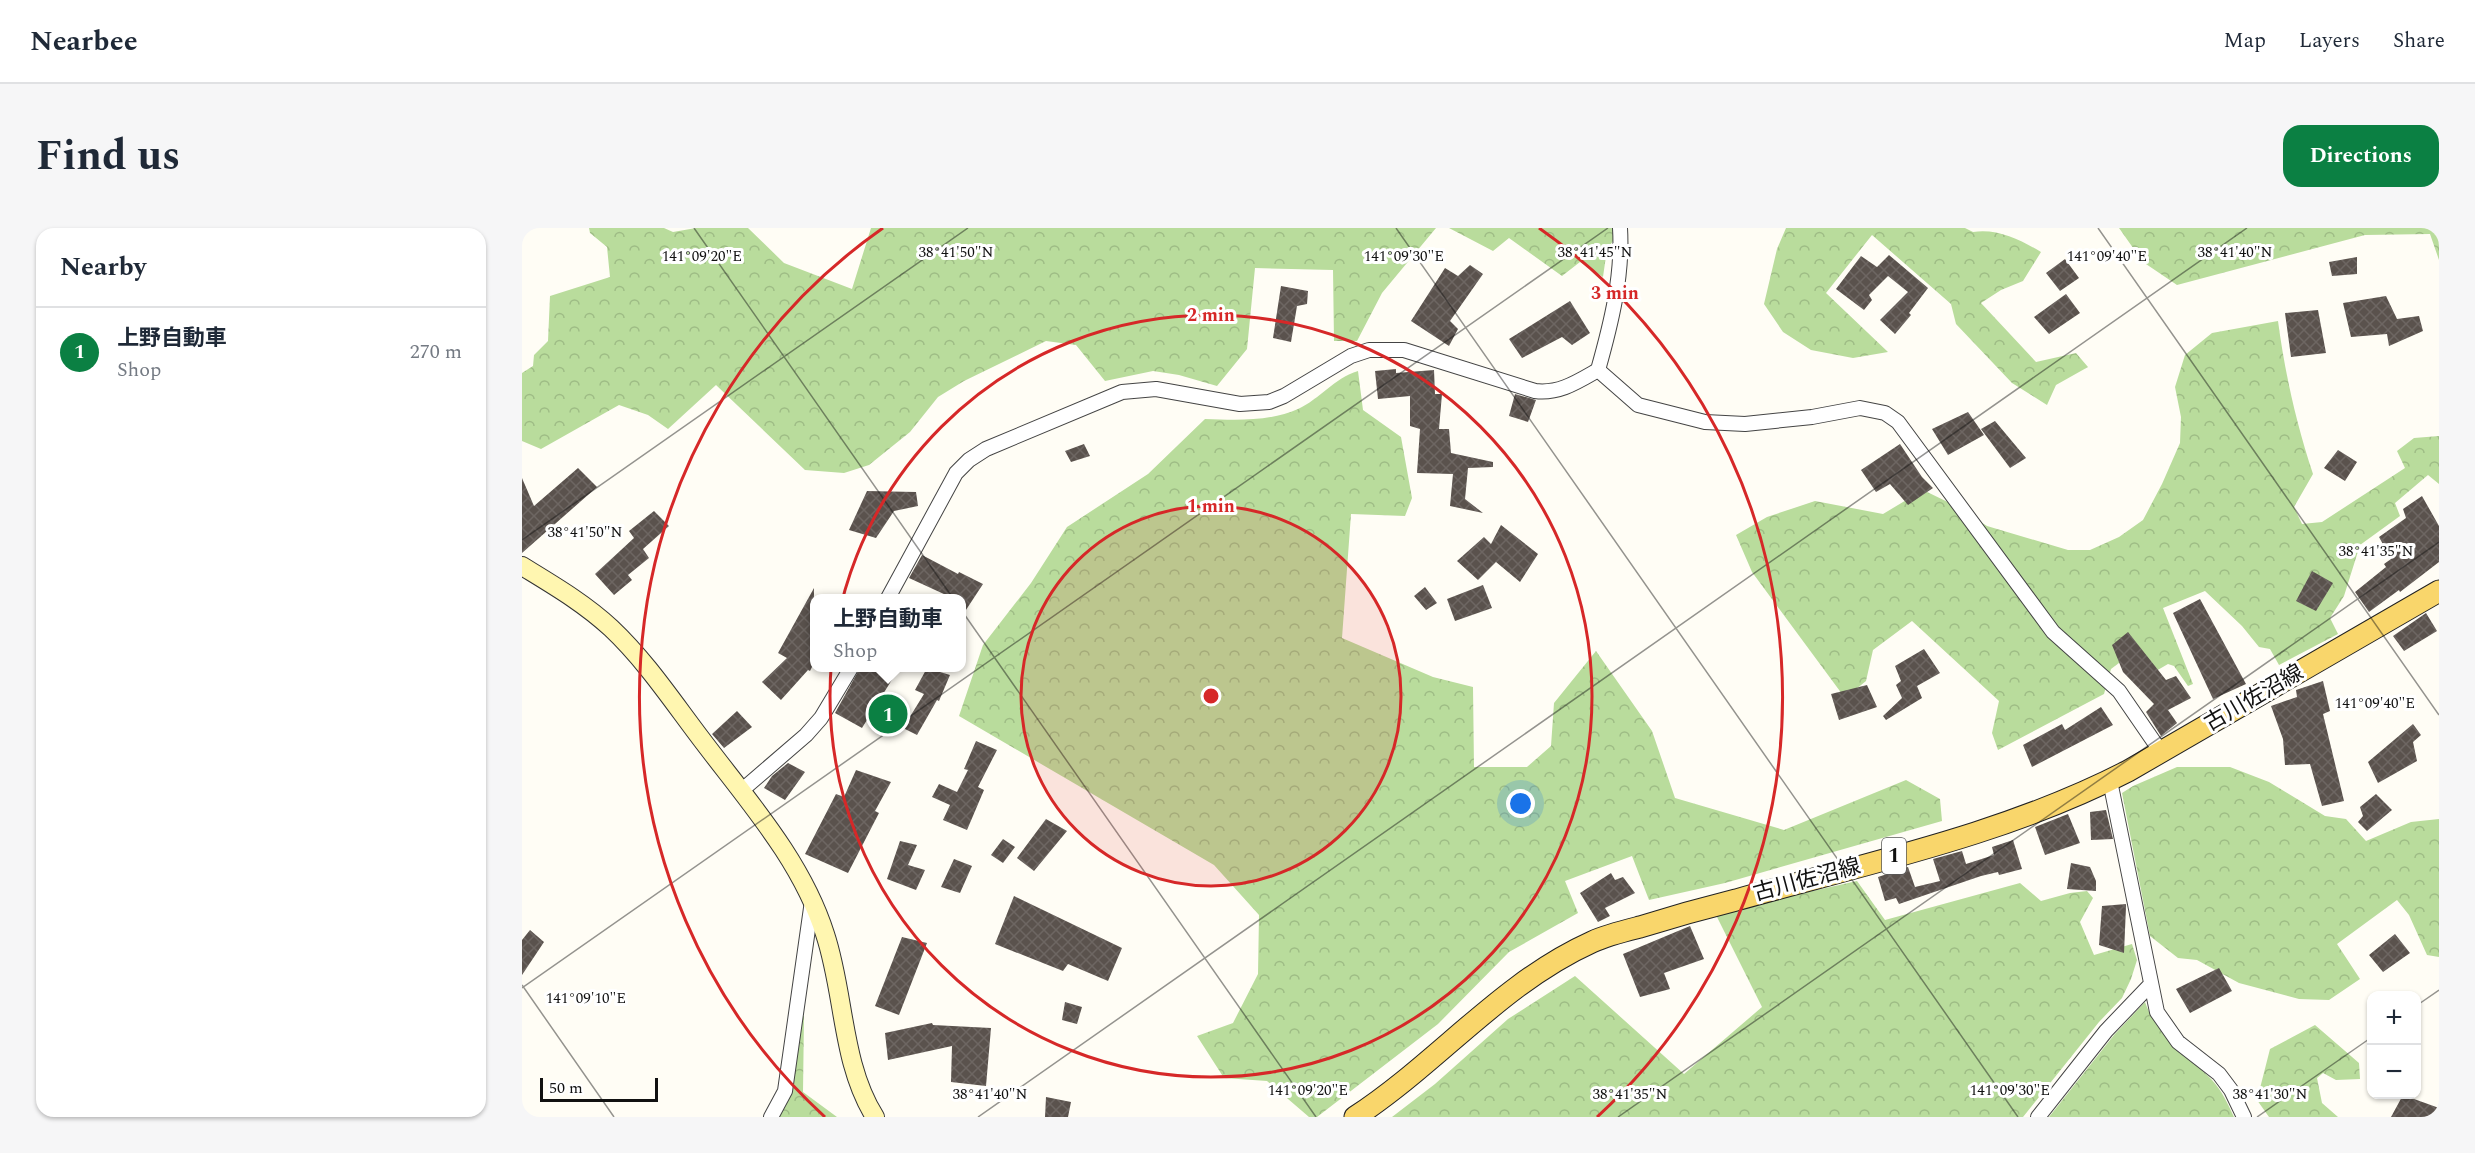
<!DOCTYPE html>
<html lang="en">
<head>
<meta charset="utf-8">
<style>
  :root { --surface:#fff; --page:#f6f6f7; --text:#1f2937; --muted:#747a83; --line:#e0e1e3; --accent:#0b8043 }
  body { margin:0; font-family:Spectral,"Noto Sans JP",serif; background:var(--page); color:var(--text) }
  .controls { position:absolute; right:18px; bottom:18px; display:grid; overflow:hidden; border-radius:12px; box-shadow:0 2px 4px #0004 }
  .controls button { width:54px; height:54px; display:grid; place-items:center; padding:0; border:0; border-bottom:2px solid var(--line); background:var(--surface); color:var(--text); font:30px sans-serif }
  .scale { position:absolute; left:18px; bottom:15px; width:118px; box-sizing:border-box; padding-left:6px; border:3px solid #111; border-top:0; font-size:16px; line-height:21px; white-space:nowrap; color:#111; -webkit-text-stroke:4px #fff; paint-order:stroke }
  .you { position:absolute; left:999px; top:576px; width:21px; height:21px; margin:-15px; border:4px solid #fff; border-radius:50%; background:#1a73e8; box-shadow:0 0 0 9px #1a73e833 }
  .badge { display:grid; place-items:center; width:39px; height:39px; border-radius:50%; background:var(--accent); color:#fff; font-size:20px; font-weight:700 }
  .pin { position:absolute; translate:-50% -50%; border:3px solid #fff; box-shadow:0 2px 6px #0006 }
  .popup { position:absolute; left:288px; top:366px; width:156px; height:78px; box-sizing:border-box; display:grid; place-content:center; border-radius:12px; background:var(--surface); filter:drop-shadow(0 2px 4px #0005); font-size:20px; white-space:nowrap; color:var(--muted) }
  .popup b { font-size:22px; color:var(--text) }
  .popup::after { content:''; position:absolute; left:50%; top:100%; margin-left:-12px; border:12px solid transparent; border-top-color:var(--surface) }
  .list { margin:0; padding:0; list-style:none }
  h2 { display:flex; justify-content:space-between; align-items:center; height:78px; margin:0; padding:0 24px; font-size:26px }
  h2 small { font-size:20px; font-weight:400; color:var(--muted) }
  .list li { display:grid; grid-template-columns:39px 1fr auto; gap:18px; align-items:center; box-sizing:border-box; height:90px; padding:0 24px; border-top:2px solid var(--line) }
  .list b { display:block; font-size:22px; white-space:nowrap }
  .list p { margin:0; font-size:20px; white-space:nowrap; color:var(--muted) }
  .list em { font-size:20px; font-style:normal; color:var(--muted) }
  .map { position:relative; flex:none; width:1917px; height:889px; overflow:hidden; border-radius:18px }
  header { display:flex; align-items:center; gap:36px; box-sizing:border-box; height:84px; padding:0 30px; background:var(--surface); border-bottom:2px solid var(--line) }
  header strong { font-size:28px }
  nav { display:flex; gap:33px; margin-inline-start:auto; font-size:21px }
  .intro { display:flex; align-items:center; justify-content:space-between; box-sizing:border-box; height:144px; padding:0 36px }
  h1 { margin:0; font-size:42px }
  .button { padding:15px 27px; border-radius:18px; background:var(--accent); color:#fff; font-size:21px; font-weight:700 }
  main { display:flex; gap:36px; padding:0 36px }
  aside { flex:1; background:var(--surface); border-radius:18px; box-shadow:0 2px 4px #0004 }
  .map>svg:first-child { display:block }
  .forest { fill:url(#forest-crowns) }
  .building { fill:url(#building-cross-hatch) }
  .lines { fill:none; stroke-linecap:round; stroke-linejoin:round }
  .street-casing { stroke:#444; stroke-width:16 }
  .secondary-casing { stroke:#333; stroke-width:20 }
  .primary-casing { stroke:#222; stroke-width:23 }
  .street { stroke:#fff; stroke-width:14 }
  .secondary { stroke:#fff6b0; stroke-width:18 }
  .primary { stroke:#f9d66b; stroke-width:21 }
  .ticks { fill:none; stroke:#111; stroke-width:1.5; stroke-opacity:0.45 }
  .ring { fill:none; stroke:#d62828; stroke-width:3 }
  .labels { text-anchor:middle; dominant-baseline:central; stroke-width:6; stroke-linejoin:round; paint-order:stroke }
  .shield { fill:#fff; stroke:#585858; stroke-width:1.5 }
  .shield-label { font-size:21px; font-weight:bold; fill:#111 }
  .street-label { font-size:22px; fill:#111; stroke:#fff }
  .ticks-label { font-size:15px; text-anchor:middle; fill:#111; stroke:#fff; stroke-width:6; stroke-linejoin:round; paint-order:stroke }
  .centre { fill:#d62828; stroke:#fff; stroke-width:3 }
  .ring-label { font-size:18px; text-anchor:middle; font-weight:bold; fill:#d62828; stroke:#fff; stroke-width:6; stroke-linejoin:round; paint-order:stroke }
</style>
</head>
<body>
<header>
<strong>Nearbee</strong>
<nav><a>Map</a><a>Layers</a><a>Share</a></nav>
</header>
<div class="intro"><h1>Find us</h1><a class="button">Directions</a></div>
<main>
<aside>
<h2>Nearby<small></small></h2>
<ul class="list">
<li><span class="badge">1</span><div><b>上野自動車</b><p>Shop</p></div><em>270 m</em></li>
</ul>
</aside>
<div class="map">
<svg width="1917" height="889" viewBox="0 0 1917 889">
  <defs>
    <pattern id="forest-crowns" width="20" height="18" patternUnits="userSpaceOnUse" patternTransform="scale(1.5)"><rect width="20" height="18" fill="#b9dc9c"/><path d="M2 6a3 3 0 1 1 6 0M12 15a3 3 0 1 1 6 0" fill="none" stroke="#9ebc85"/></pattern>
    <pattern id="building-cross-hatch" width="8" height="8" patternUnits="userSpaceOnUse" patternTransform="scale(1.5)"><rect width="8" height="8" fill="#5a524d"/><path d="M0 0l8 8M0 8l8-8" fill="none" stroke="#6d6662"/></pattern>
  </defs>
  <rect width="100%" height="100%" fill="#fffdf5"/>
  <path class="forest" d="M67,0H142L151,4L174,0H226L262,35L330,61L349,0H914L860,65L835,113H812L811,42L733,40L725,121L695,158L657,147L631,143L583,153L554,117L524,113L442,153L416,169L388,204L347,237L322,245L283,242L194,157L146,201L126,187L97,177L19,221L0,213V145L11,138L12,127L26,113L28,68L88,49L85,19L68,5Z
    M927,0H1101L1085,21L1081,49L1058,34L1040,48L987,10L971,23Z
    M1264,0H1443L1451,4C1475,0 1499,12 1519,24L1501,53L1479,62L1459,75L1514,134L1554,125L1566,139L1534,157L1525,177L1490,155L1434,96L1429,76L1350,7L1304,65L1366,124L1331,130L1289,122L1261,104L1242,76L1255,21Z
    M1597,0H1917V32L1908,6L1843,7L1655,57L1621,34Z
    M1756,93C1763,145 1774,195 1791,246L1772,279L1780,296L1800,294L1883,240L1875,223L1892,210L1917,208V256L1906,247L1873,275L1878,288L1838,317L1822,368L1808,390L1816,406L1757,437L1748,421L1737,419L1720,398L1683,363L1641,380L1671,456L1666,458L1652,438L1646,436L1634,443L1614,422L1589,441L1582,466L1476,522L1470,505L1477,473L1390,393L1351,422L1344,453L1323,470L1230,344L1214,307L1245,289L1293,273L1361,286L1401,262L1434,278L1465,298L1546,322H1568L1597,309L1621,292L1640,256L1658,215L1659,189L1653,159L1663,127L1690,105Z
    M836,143L841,182L879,209L890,270L883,288L829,286L820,410L911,449L951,459L952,539H1005L1029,518L1032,475L1074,423L1130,503L1153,570L1262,602L1384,552L1418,571L1420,593L1203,655L1127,672L1110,628L1043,653L1056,685L987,724L916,796L795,889H787L745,853L702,850L675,808L711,795L736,746L737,687L692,637L437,488L461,417L509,355L545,299L626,246L683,191C713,192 747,194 776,181C798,171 812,150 836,143Z
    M1655,539H1708L1747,554L1803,588L1824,591L1844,613L1889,594L1917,591V729L1905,727L1887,687L1875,672L1815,716L1838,751L1807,772L1777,771L1717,755L1675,732L1656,730L1628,708L1600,565L1611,558Z
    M1335,653L1363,692L1498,655L1519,673L1548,665L1565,663L1571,670L1558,694L1572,727L1610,716L1615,732L1609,751L1600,770L1577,794L1501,889H870L913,856L986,791L1053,748L1162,846L1240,779L1193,685Z
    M1623,774C1637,812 1665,825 1690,852C1700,863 1706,876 1712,889H1527L1592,807Z
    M280,788H282L281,864L315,889H256Z
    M1793,797L1837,835L1838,851L1814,852L1801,845L1795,850L1800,875L1816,889H1747L1735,872L1748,821Z"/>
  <path class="building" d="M1367,27L1406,60L1387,85L1389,87L1373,106L1358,92L1386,64L1366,48L1347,67L1350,72L1342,82L1314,61L1339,28L1355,39Z
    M1835,29V46L1810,48L1807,34Z
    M1543,31L1557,50L1538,63L1524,45Z
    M948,37L961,46L928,93L936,101L927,118L889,93L923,40L936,48Z
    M759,58L786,63L785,76L775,78L769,114L751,110Z
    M1544,66L1558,85L1527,106L1512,89Z
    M1864,68L1875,91L1897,88L1901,103L1867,118L1865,106L1829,109L1821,75Z
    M1048,73L1068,105L1050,117L1040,109L1000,130L987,111Z
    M1796,82L1804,125L1769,129L1763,85Z
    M874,141V145L912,142L913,166H920L917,201H927L929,225L971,234V239L946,240L943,271L961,285L928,278L931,246L895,245L898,201L888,198V168L856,171L853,143Z
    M993,166L1014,172L1006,194L987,188Z
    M1446,184L1462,207L1426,227L1410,201Z
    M1473,193L1504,230L1488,240L1459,201Z
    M562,216L568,228L549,234L543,223Z
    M1378,216L1400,249L1411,260L1386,277L1368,256L1354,264L1339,242Z
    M1816,222L1835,234L1823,253L1802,240Z
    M56,240L75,259L0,325V250L12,278Z
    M345,263L394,264L396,278L372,283L354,310L327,302Z
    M1900,268L1917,298V334L1878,364L1877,362L1847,384L1833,364L1864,339L1862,336L1869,331L1857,309L1884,290L1881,281Z
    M132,283L147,298L121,321L127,330L106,347L110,352L92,367L73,346L112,310L107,303Z
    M979,297L1016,326L998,354L974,334L956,352L935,333L962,309L969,316Z
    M400,327L436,346L437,344L461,356L440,388V370H422L424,367L387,350Z
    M1790,343L1811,355L1794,383L1774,373Z
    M961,357L970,380L933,393L925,371Z
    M903,359L915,375L904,382L892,368Z
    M292,360V435L288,443L286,442L259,472L240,454L265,430L256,425Z
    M1678,371L1724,456L1691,471L1651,385Z
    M1904,385L1915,403L1882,423L1871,408Z
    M1606,404L1644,452L1654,448L1669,470L1646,482L1655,495L1639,508L1624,484L1632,476L1601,444L1590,417Z
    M1402,421L1418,445L1395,458L1400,470L1364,492L1361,488L1380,470L1374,457L1379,453L1373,438Z
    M338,440H354L371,450L340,500L313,485Z
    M405,440L428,447L417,473L415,472L395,507L381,500L402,466L393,462Z
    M1801,453L1808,483L1801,486L1822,573L1800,578L1788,536L1763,537L1761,511L1749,478L1775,469L1774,462Z
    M1345,457L1355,479L1317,492L1309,466Z
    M1579,479L1591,497L1510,539L1501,517L1540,496L1543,502Z
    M215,483L230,499L202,520L190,506Z
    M1891,496L1899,507L1891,514L1895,533L1856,555L1846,534Z
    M454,513L475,522L456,559L462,562L445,602L421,592L428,577L410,569L417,556L435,564L446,542L442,541Z
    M266,535L283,544L263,572L242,560L250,548Z
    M334,542L369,554L353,583L357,585L326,645L283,626L314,566L322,569Z
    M1854,566L1870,582L1845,603L1836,594L1841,588L1838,579Z
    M1584,582L1591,611L1569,612L1568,584Z
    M1546,586L1558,615L1523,627L1513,599Z
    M524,591L545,603L512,643L495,630Z
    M481,611L493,619L481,635L469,627Z
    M1491,612L1500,641L1477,647L1476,644L1459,648L1377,676L1374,670L1363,673L1356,649L1386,639L1393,659L1418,653L1411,631L1440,623L1444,636L1472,627L1470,619Z
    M378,613L395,617L386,637L403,642L394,662L365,651Z
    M432,631L450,638L438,665L419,659Z
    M1549,635L1568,639L1574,653V663L1545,661Z
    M1089,645L1093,652L1101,649L1113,665L1083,680L1088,688L1076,694L1058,665Z
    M492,668L600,720L586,753L546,736L541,743L473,716Z
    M1604,676V679L1602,725L1577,717L1580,678Z
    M1168,698L1182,731L1142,745L1148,761L1118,769L1101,726Z
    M8,702L22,714L0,747V712Z
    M1873,706L1888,725L1861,744L1847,727Z
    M380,709L405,715L377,787L353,778Z
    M1697,740L1710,763L1668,785L1654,761Z
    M543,774L560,779L555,796L540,792Z
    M410,795L411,797L469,800L464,858L429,854L430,818L366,832L363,805Z
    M1881,867L1917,880V889H1869Z
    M524,869L549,874L546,889H523Z"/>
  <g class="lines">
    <g class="street-casing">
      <path id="street" d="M1076,142L1116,177L1183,194L1223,196L1290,189L1338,180L1363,185L1376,194L1531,404L1597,463L1639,524
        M366,370L434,245L447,232L464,221L600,164L634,161L718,176L747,174L762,168L829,128L847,122H882L1013,163C1037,166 1055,154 1076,142C1089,96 1101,48 1098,0
        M1588,553L1635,784L1656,814L1697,846L1709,862L1722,889
        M219,563L284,507L299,490L329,440
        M249,889L263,863L290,673
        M1516,889L1584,803L1628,757"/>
    </g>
    <g class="secondary-casing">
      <path id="secondary" d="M0,338C31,357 62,375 89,400C124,433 151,474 180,512C226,573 280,633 303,706C323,766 319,835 353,889"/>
    </g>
    <g class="primary-casing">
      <path id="primary" d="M833,889C916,835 979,755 1070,714C1085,707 1102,703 1118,699C1150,689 1182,680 1214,672C1346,635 1484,606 1606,543L1917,363"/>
    </g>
    <use href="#street" class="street"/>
    <use href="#secondary" class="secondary"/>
    <use href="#primary" class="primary"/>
  </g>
  <path class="ticks" d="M172,0L794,889M874,0L1496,889M1576,0L1917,487M0,312L446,0M0,757L92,889M0,760L1086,0M1894,778L1917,762M456,889L1725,0M1096,889L1917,314M1735,889L1850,809"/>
  <circle cx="689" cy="468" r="190" fill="#d62828" fill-opacity=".12"/>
  <g class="ring">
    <circle cx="689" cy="468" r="190"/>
    <circle cx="689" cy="468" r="381"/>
    <path d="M303 889A571 571 0 0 1 361 0M1017 0A571 571 0 0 1 1075 889"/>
  </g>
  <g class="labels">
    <rect class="shield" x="1360" y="610" width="24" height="36" rx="4.5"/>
    <g class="shield-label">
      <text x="1372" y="628">1</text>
    </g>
    <g class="street-label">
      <text transform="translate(1732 470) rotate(-30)">古川佐沼線</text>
      <text transform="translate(1285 652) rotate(-15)">古川佐沼線</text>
    </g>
  </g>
  <g class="ticks-label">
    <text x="434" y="29">38°41'50"N</text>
    <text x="1073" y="29">38°41'45"N</text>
    <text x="1713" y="29">38°41'40"N</text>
    <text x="180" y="33">141°09'20"E</text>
    <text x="882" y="33">141°09'30"E</text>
    <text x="1585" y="33">141°09'40"E</text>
    <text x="63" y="309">38°41'50"N</text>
    <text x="1854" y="328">38°41'35"N</text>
    <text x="1853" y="480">141°09'40"E</text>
    <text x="64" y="775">141°09'10"E</text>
    <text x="786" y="867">141°09'20"E</text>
    <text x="1488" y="867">141°09'30"E</text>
    <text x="468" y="871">38°41'40"N</text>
    <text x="1108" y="871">38°41'35"N</text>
    <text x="1748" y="871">38°41'30"N</text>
  </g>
  <circle cx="689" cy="468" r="9" class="centre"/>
  <g class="ring-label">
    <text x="1093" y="71">3 min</text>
    <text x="689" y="93">2 min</text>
    <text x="689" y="284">1 min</text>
  </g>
</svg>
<div class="controls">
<button>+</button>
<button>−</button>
</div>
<div class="scale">50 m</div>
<div class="you"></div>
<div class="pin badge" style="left:366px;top:486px">1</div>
<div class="popup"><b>上野自動車</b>Shop</div>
</div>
</main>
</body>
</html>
